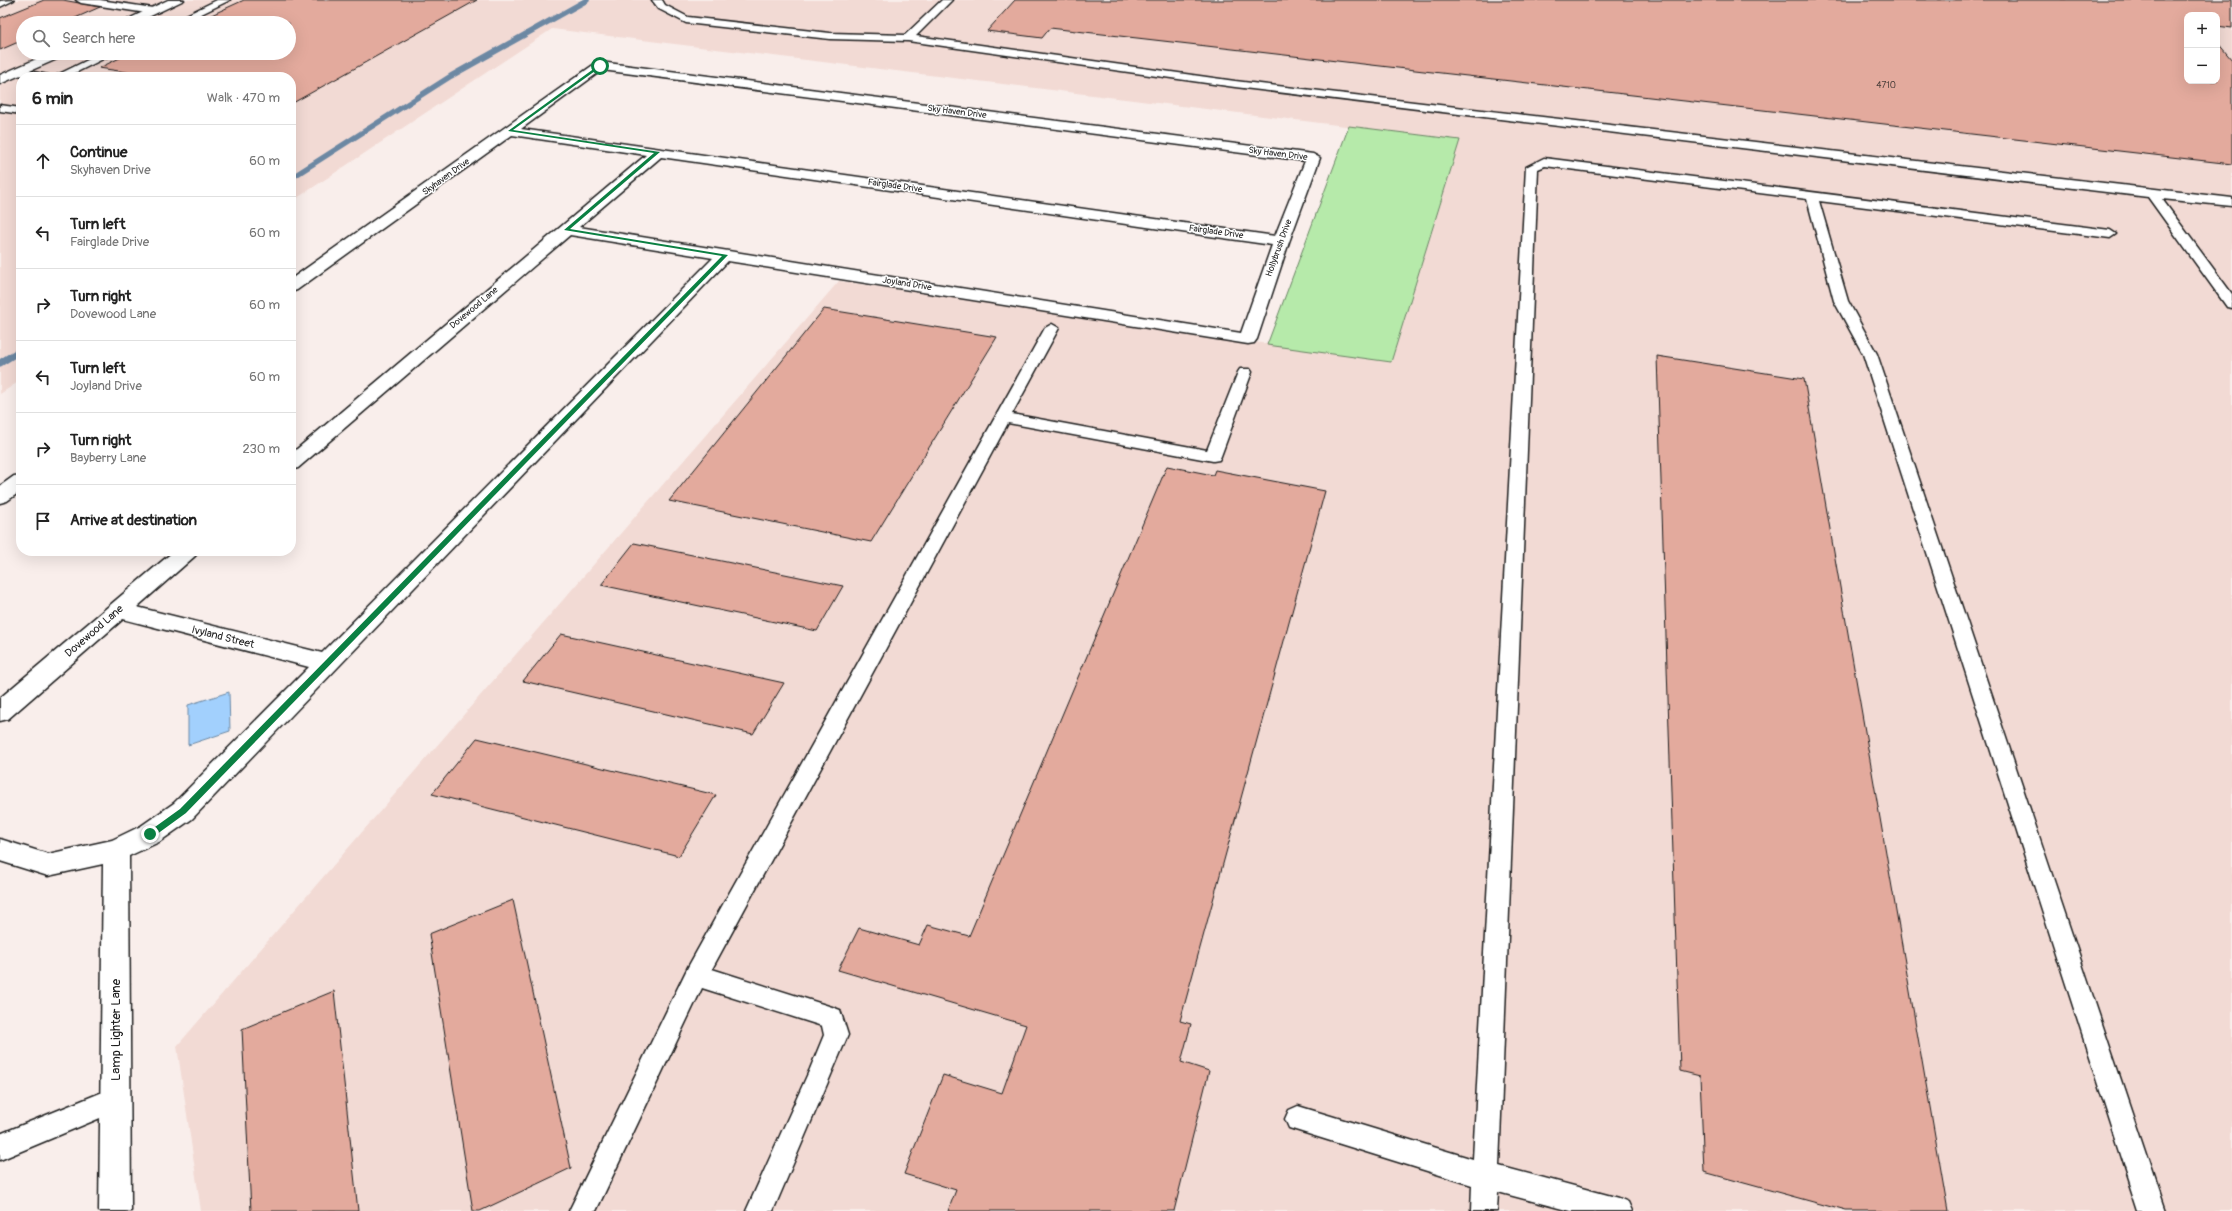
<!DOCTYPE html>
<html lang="en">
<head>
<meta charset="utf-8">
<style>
  :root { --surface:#fff; --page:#f6f6f6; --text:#222; --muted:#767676; --line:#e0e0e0 }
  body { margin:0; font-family:Pangolin,sans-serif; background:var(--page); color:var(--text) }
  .controls { position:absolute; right:12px; top:12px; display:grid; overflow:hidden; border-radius:8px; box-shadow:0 4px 16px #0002 }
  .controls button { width:36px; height:36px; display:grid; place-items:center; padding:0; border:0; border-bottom:1px solid var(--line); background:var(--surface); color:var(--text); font:20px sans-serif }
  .stop { position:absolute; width:12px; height:12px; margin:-9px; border:3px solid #0b8043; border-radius:50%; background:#fff }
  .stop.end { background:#0b8043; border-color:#fff; box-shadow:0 1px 4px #0008 }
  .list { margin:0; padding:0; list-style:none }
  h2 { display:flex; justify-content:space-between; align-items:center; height:52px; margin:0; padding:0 16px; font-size:17px }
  h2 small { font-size:13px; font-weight:400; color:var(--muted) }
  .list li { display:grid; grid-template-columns:26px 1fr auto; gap:12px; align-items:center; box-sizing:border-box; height:72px; padding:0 16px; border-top:1px solid var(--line) }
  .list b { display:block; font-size:15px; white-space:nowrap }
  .list p { margin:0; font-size:13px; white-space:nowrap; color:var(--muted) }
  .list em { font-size:13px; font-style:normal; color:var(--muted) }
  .icon { flex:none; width:22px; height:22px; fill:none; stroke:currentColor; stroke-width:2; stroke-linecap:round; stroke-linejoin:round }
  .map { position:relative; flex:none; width:2232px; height:1211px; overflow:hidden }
  .search { position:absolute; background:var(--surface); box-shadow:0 4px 16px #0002; left:16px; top:16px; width:280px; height:44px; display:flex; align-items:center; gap:10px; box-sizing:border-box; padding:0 14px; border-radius:22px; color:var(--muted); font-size:15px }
  .panel { position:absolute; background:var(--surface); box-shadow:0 4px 16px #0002; left:16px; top:72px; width:280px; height:484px; border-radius:16px }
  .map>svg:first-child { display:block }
  .built { fill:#f2dad4; fill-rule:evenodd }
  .green { fill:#b6eaaa; stroke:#698363 }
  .water { fill:#a2d0fd; stroke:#6c88a3 }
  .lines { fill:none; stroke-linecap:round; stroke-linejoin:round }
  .stream-far1 { stroke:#6c88a3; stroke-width:5.5 }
  .stream { stroke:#6c88a3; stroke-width:7 }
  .building { fill:#e3aa9d; stroke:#1c1c1c }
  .lane-casing { stroke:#1c1c1c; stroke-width:3 }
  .street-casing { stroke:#1c1c1c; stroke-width:3 }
  .lane { fill:#fff; fill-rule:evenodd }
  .street { fill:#fff; fill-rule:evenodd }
  .route { fill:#0b8043 }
  .labels { text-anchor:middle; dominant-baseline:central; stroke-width:3; stroke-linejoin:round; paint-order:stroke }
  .number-label { font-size:9px; fill:#4e403c }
  .far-street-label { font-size:9px; fill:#1c1c1c; stroke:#fff }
  .street-label { font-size:11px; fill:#1c1c1c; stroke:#fff }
  .near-street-label { font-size:13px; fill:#1c1c1c; stroke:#fff }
</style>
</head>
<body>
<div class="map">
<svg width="2232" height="1211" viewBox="0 0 2232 1211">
  <rect width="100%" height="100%" fill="#f9eeeb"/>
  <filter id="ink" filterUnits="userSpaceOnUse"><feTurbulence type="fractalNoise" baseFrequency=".025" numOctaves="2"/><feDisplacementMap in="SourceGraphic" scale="8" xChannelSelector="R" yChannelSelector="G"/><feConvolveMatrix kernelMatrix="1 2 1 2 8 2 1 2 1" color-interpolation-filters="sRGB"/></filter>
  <g filter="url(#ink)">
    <path class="built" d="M0,0H2232V1211H201L177,1046L839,281L1391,362L1460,140L552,29L291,202V77H21V380L0,394ZM2187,15H2217V81H2187ZM23,23H289V53H23Z"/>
    <path class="green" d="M1349,126L1460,140L1391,362L1267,345Z"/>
    <path class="water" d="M229,692L230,731L188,745V705Z"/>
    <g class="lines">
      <path class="stream-far1" d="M291,178L451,76L587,0"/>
      <path class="stream" d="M0,363L21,350"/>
    </g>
    <path class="building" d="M44,0H63L100,7L64,23H23V40L0,50V18Z
      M244,0H477L291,104V77H159L99,68L130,53H289V23H194Z
      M1015,0H2232V28L2217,26V15H2187V81H2217V42L2232,60V164L1050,28L1042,38L987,31Z
      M824,309L997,337L871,542L669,501Z
      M1657,356L1804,379L1948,1211H1846L1704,1172L1700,1076L1680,1071Z
      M1167,466L1213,475L1215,470L1325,491L1180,1021L1191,1024L1181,1062L1209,1071L1174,1211H948L956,1190L904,1174L943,1075L1002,1093L1026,1025L838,970L859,928L919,945L928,925L969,936Z
      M634,543L843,586L817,631L601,585Z
      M561,634L784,683L753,734L523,681Z
      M477,738L716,795L679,856L432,794Z
      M513,900L571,1168L480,1211H473L429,934Z
      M334,991L358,1211H251L242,1029Z"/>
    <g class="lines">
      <g class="lane-casing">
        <path id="lane" d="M14,0L0,7V1Z
          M76,0H100L153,8L158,11L153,14L81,3Z
          M217,0H230L183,23H170Z
          M652,0H662L665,5L688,17L830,33L905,35L942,0H952L916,36L1235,81L2232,198V206L2162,199L2232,294V308L2227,307L2148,197L1235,87L908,41L830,39L686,23L659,9Z
          M102,53H115L67,77H53Z
          M18,69L48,75L49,77H28L14,74L13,72Z
          M0,105L21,108V114L0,111Z
          M1544,158L2110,230L2116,234L2110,238L1819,201L1848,301L1877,354L2165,1211H2139L1863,354L1834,301L1807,199L1545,166L1538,169L1499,1166L1619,1198L1628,1202L1632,1211H1570L1498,1192L1497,1211H1471L1472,1185L1289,1128L1285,1119L1289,1110L1298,1106L1473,1159L1526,167Z
          M1052,324L1059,328L1012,414L1207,450L1238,372L1240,369H1250L1252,372L1221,456L1219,460L1213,461L1008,423L712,969L832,1007L840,1010L848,1035L773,1211H746L810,1069L824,1035L822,1026L702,988L596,1211H569L688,967L1045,328Z
          M115,1087L124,1090L127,1099L124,1108L0,1160V1134Z"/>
      </g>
      <g class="street-casing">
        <path id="street" d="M168,0H184L136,23H120Z
          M50,53H66L64,56L0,84V75Z
          M600,62L1313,154L1320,158L1289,242L1257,339L1254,343L1248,344L728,261L192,819L159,842L129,856L131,1211H99L103,864L48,876L0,861V839L48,854L112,840L141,826L174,803L309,667L123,619L8,719L0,721V698L174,551H199L195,556L137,607L322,653L713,258L570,235L298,468L291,470V454L646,155L512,135L297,290L291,292V279L596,63ZM602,70L1305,161L1275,236L521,129ZM661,157L1272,245L1241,333L579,227Z
          M21,475V491L7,501L0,503V486L14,476Z"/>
      </g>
      <use href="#lane" class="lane"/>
      <use href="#street" class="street"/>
    </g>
  </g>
  <path class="route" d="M599,65L602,66L513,130L660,152L570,229L728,255L186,813L153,837H148V832L180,809L722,256L564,230L654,153L508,131Z"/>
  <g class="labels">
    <g class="number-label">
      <text x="1886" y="85">4710</text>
    </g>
    <g class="far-street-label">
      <text transform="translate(957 112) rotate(7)">Sky Haven Drive</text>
      <text transform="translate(1278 154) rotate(7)">Sky Haven Drive</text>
      <text transform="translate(446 177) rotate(-36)">Skyhaven Drive</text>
      <text transform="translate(895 186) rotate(8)">Fairglade Drive</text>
      <text transform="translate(1216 232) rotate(8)">Fairglade Drive</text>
      <text transform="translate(1279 248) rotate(-70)">Hollybrush Drive</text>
      <text transform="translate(907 284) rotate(9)">Joyland Drive</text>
      <text transform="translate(474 308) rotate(-40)">Dovewood Lane</text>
    </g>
    <g class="street-label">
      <text transform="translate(94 631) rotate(-41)">Dovewood Lane</text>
      <text transform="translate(223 637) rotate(14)">Ivyland Street</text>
    </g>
    <g class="near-street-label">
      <text transform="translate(116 1030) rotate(-90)">Lamp Lighter Lane</text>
    </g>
  </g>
</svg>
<div class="controls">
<button>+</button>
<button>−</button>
</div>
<div class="stop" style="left:600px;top:66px"></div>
<div class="stop end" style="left:150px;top:834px"></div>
<div class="search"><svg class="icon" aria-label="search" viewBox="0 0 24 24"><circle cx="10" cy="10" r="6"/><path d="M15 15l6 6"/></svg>Search here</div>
<section class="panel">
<h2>6 min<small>Walk · 470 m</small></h2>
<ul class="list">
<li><svg class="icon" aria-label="ahead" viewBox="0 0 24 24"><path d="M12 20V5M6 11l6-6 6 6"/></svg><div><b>Continue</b><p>Skyhaven Drive</p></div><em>60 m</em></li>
<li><svg class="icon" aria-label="left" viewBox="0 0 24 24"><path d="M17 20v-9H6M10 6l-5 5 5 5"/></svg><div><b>Turn left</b><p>Fairglade Drive</p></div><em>60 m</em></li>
<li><svg class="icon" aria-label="right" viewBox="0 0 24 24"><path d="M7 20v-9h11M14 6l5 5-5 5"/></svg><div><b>Turn right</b><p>Dovewood Lane</p></div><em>60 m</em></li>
<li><svg class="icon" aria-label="left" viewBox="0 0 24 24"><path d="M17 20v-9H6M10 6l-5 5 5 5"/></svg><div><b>Turn left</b><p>Joyland Drive</p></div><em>60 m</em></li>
<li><svg class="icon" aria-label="right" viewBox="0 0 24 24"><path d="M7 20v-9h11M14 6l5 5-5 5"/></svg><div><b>Turn right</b><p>Bayberry Lane</p></div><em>230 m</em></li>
<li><svg class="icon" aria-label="arrive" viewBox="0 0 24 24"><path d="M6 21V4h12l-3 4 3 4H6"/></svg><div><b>Arrive at destination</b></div></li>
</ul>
</section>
</div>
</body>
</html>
